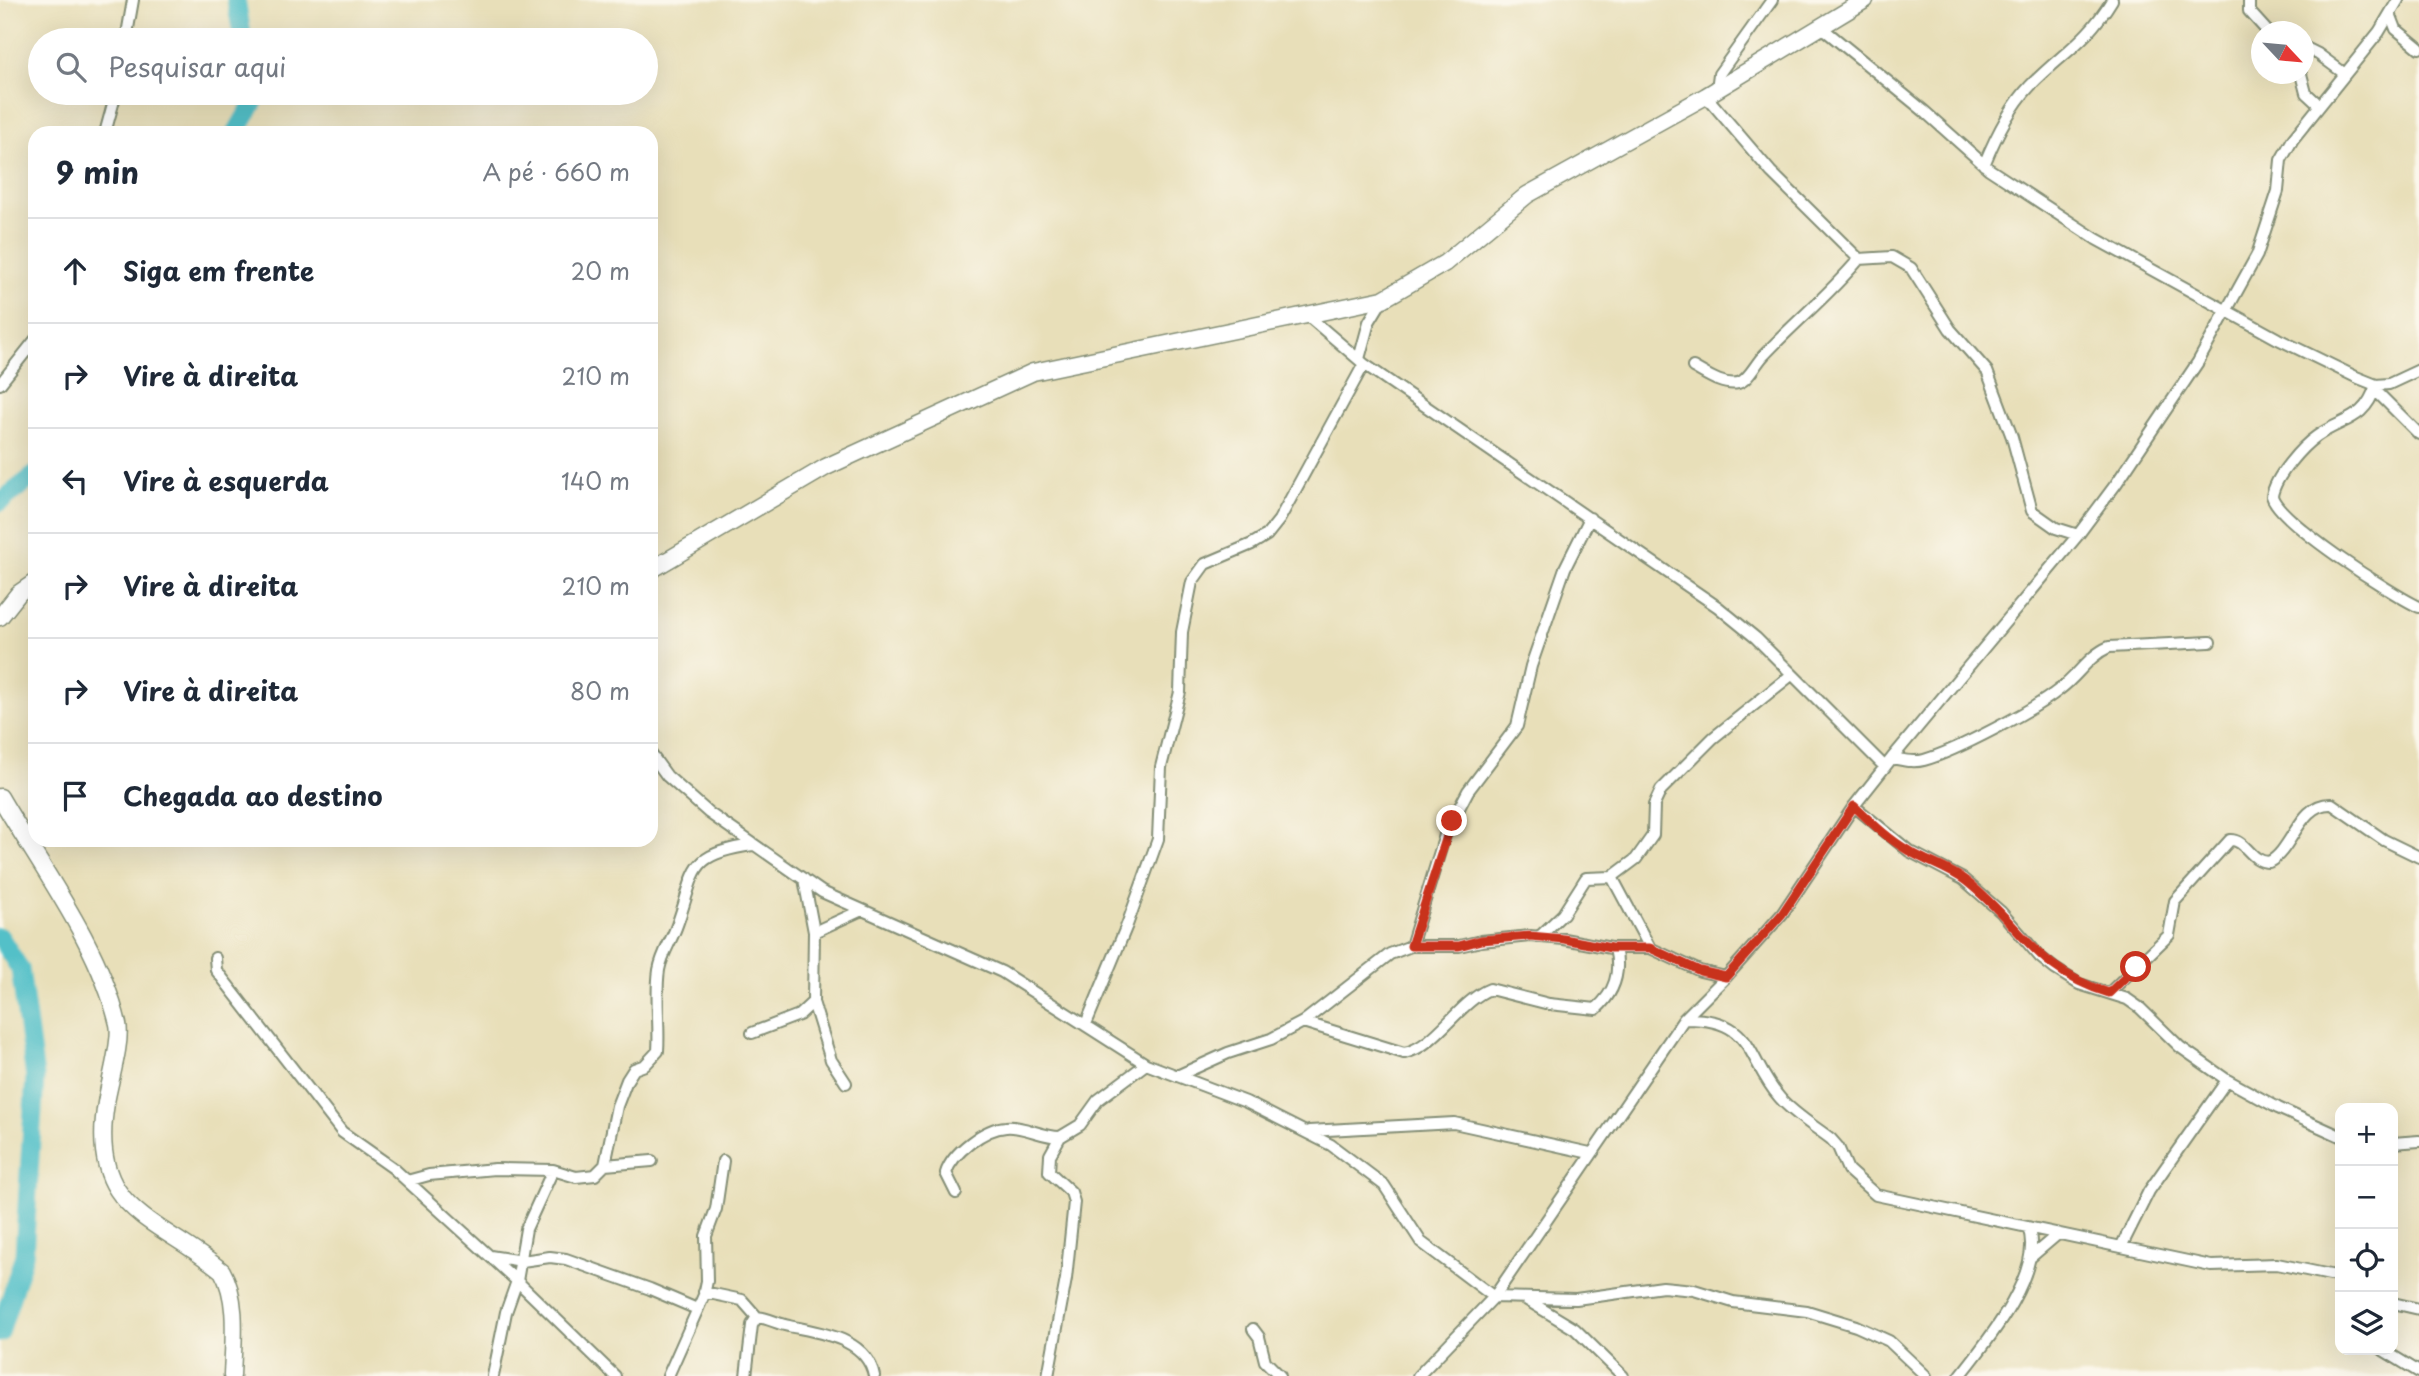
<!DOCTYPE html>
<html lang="pt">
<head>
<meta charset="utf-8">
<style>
  :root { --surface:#fff; --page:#f6f6f7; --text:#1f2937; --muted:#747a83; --line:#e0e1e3 }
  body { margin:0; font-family:"Playpen Sans",sans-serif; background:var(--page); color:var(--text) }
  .controls { position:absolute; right:21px; bottom:21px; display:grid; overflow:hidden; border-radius:14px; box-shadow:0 7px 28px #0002 }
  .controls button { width:63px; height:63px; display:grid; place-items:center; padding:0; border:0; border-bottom:2px solid var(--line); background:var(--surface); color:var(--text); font:35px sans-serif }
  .compass { position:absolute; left:2251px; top:21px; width:63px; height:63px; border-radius:50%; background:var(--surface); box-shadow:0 7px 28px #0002; rotate:116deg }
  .stop { position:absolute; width:21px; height:21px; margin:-16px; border:5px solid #c8321e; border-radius:50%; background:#fff }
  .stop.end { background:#c8321e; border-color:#fff; box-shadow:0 2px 7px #0008 }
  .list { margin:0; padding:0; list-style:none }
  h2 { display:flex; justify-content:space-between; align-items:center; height:91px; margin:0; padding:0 28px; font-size:30px }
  h2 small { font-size:23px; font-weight:400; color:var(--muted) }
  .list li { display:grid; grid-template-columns:46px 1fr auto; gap:21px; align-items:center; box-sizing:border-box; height:105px; padding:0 28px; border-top:2px solid var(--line) }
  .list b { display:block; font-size:26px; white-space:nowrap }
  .list em { font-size:23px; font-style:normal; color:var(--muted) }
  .icon { flex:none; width:38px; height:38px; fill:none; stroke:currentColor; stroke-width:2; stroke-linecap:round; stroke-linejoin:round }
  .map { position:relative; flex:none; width:2419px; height:1376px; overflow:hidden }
  .search { position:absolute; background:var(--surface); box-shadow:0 7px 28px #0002; left:28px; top:28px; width:630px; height:77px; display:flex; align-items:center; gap:18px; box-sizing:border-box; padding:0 24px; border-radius:38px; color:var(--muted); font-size:26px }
  .panel { position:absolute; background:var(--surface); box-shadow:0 7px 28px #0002; left:28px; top:126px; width:630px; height:721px; border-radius:21px }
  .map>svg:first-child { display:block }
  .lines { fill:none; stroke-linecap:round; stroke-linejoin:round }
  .river { stroke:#52c0c8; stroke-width:19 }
  .street-casing { stroke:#848e76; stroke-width:14 }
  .secondary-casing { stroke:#848e76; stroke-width:19 }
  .street { stroke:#fff; stroke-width:10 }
  .secondary { stroke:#fff; stroke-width:16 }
  .route { stroke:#c8321e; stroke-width:9 }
</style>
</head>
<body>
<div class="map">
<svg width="2419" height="1376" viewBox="0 0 2419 1376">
  <rect width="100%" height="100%" fill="#fbf7ec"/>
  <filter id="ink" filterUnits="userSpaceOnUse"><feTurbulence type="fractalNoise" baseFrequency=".0143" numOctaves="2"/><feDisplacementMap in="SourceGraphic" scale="14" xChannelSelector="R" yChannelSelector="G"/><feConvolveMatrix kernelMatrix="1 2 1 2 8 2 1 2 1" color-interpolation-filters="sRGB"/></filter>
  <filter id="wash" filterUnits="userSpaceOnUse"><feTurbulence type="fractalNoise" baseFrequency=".00686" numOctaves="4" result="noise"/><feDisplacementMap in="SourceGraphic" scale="28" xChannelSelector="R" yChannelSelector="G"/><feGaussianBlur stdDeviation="1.57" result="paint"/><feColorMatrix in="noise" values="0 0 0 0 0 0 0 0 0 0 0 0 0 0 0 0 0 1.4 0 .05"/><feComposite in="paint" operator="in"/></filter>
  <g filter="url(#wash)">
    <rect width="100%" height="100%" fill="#e8dfb9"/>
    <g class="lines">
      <path class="river" d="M236,0L243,40
        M236,133L255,100L253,93
        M0,502L35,475
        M0,937L20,969L35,1077L24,1255L0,1333"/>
    </g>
  </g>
  <g filter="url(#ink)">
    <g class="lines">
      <g class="street-casing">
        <path id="street" d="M2249,0V11L2268,32
          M2391,16L2396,29L2419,48
          M1821,27L1924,111L1989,169L2096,239L2278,339L2356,377L2376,385L2389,384L2419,370
          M126,40L133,0
          M2304,47L2318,54L2345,74
          M2301,74L2306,93L2319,105
          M1717,89L1719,74L1772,0
          M1706,96L1771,172L1859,259L1892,257L1911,268L1950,329L1987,371L2012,437L2032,511L2056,528L2078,535
          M105,133L116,93
          M1984,165C1995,138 2010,107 2030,86C2063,52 2086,43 2112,0
          M1308,316L1364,364L1718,607L1756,638L1885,767
          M1359,359L1369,322L1383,299
          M1693,367C1706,374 1722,386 1738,383C1748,381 1756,363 1764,355C1795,322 1830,294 1859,259
          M0,384L35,340
          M2376,385C2365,421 2343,418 2317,436C2301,447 2275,477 2272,496C2279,522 2391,594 2419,607
          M2375,390L2419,434
          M651,754L667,776L709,813L822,892L1002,972L1146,1064L1246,1102L1331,1145L1384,1185L1421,1242L1494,1297L1576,1299L1663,1287L1694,1290L1733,1302L1807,1311L1856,1326L1889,1341L1926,1376
          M1892,758C1903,760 1913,763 1924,760C1956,751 2034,710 2060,689C2078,676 2088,656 2109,647L2210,642
          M1854,806L1909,851L1963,879L2001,912L2040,957L2055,969L2079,984L2127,999L2140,1008L2180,1047L2227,1080L2278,1108L2340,1136
          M1612,877L1650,948
          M804,879L814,932L813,1002L831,1060L846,1083
          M814,932L862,910
          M1540,936L1563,914L1586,878L1612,877L1636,859L1653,835L1654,805L1661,790L1713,738L1790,676
          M1411,946L1445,835L1468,791L1517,726L1531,666L1565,568L1590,518
          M215,958L216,970L342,1132L393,1168L517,1281L615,1376
          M2109,993L2169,935L2175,901L2230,840C2246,839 2250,862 2269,862C2293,850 2299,802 2332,804L2384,840L2419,857
          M1684,1019C1756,1018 1745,1058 1780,1098C1794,1114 1814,1126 1831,1139L1838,1147L1848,1170L1876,1195L2211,1266L2277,1264L2340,1277
          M1303,1022L1404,1053C1436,1047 1459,1001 1490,989L1549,1004L1596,1009C1615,992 1621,973 1615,948
          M1086,1024L1127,925L1158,839L1161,767L1180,692L1182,632L1192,582L1205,564L1252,544L1267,535L1279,520L1364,364
          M752,1033L799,1015L813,1002
          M1177,1076L1228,1053L1271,1039L1303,1022L1390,954L1411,946H1459L1481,941L1530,936L1564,939L1611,948H1650L1700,971L1726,977
          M1309,1131L1454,1123L1590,1153
          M2393,1143L2419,1141
          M605,1165L652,1161
          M407,1181L429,1175L495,1169L553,1170L576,1177L595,1175L605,1165L617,1106L627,1080L634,1069L645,1065L658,1051C660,1024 655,996 659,970C662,953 672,940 677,925C697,871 686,854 753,845
          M956,1193L946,1173C952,1153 985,1128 1006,1127C1022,1125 1042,1137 1060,1137
          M2121,1247L2149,1191L2227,1080
          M490,1256L522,1261L550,1257L566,1259L650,1289L697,1309
          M2031,1257L2058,1234
          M704,1292L742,1300L757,1317
          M1527,1300L1575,1329L1623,1376
          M2393,1303L2419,1309
          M1253,1329L1259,1337L1265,1361L1280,1376
          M2383,1350L2419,1372
          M493,1376L506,1312L517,1281L526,1229L553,1170
          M668,1376L704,1295L707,1281L706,1236L716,1209L723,1161
          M746,1376L752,1325L757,1317C768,1318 778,1324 789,1326C821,1333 867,1338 874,1376
          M1048,1376L1066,1279L1074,1202L1071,1192L1049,1172L1050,1155L1060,1137L1080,1125L1098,1100L1146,1064
          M1418,1376L1494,1297L1684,1019L1726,977L1782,914L1854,806L1892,758L2078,535L2116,484L2198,362L2257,255L2278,191L2281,160L2293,139L2379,32L2398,0
          M1960,1376C1987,1342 2045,1271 2028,1227"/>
      </g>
      <g class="secondary-casing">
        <path id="secondary" d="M651,570L826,467L1033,372L1383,299L1445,263L1527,195L1706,96L1865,0
          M0,617L19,593L35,582
          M0,797C41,868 99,944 118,1024C122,1042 109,1083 106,1103C88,1212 155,1216 222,1271C239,1300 233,1343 232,1376"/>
      </g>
      <use href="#street" class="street"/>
      <use href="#secondary" class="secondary"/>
    </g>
  </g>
  <g class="lines" filter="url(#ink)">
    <path class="route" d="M1452,821L1411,946H1459L1481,940L1530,936L1564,939L1611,948H1650L1700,971L1726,977L1782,914L1854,806C1871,822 1888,839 1909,851C1927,862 1949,868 1966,881C2022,925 2034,970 2109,993L2136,967"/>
  </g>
</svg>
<div class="controls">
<button>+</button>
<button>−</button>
<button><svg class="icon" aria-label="locate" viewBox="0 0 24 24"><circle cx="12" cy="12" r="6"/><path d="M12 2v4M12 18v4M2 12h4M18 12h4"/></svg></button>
<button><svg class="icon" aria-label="layers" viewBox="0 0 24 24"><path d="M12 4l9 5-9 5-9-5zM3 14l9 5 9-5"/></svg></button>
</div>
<svg class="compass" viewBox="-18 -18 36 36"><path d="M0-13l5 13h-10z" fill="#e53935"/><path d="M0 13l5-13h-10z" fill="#747a83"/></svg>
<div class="stop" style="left:2136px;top:967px"></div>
<div class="stop end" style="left:1452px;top:821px"></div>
<div class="search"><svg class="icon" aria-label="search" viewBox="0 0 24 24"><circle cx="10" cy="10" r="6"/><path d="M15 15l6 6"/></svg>Pesquisar aqui</div>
<section class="panel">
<h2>9 min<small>A pé · 660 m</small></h2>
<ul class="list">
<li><svg class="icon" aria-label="ahead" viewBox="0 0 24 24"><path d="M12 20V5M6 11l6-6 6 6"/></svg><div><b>Siga em frente</b></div><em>20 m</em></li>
<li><svg class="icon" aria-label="right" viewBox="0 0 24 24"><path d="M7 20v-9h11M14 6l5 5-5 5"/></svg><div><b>Vire à direita</b></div><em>210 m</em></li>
<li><svg class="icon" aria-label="left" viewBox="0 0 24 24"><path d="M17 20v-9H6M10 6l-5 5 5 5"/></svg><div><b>Vire à esquerda</b></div><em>140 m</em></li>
<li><svg class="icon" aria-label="right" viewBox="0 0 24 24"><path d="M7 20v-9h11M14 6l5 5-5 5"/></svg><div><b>Vire à direita</b></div><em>210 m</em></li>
<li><svg class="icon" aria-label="right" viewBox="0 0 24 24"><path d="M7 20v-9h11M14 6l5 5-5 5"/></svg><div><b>Vire à direita</b></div><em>80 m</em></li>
<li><svg class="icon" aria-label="arrive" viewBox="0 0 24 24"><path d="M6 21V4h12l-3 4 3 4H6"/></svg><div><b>Chegada ao destino</b></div></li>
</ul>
</section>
</div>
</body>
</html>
